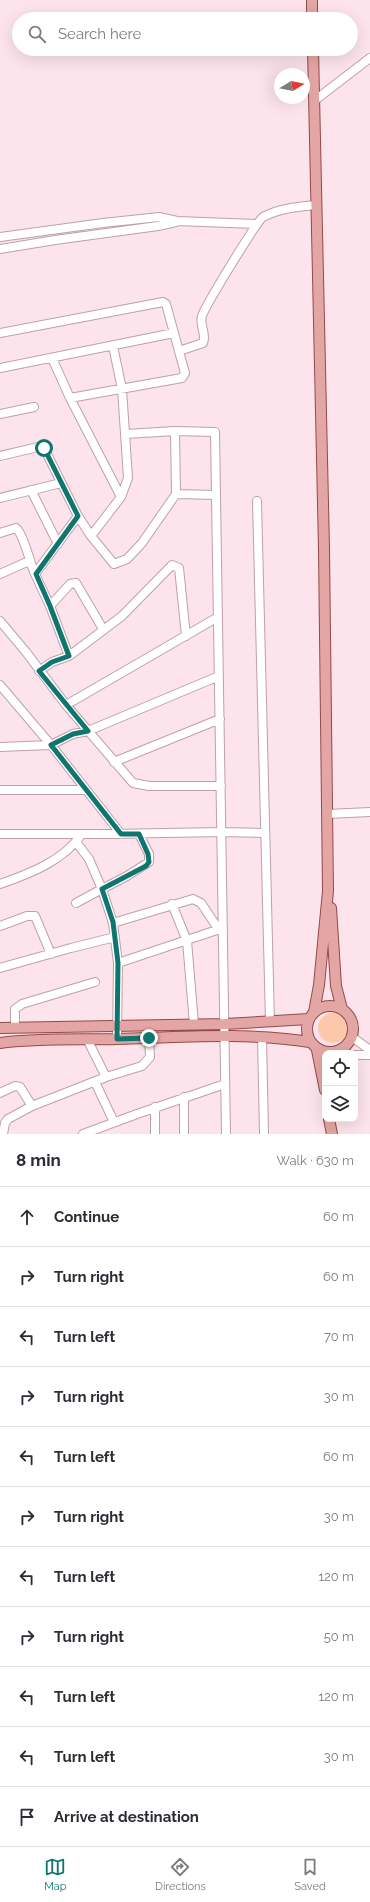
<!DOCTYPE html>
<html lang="en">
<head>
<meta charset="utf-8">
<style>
  :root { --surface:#fff; --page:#f7f7f7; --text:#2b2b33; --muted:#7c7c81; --line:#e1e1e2; --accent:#0f766e }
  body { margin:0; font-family:Raleway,sans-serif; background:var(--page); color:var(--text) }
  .controls { position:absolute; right:12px; bottom:12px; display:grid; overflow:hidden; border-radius:8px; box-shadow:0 4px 16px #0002 }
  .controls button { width:36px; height:36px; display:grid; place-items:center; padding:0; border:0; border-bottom:1px solid var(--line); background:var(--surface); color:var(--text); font:20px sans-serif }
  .compass { position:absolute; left:274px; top:68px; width:36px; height:36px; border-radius:50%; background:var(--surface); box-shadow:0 4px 16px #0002; rotate:80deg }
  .stop { position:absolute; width:12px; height:12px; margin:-9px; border:3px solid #0f766e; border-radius:50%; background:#fff }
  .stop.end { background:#0f766e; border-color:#fff; box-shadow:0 1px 4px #0008 }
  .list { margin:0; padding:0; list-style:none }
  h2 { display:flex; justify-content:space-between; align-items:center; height:52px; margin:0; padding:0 16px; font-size:17px }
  h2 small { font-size:13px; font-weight:400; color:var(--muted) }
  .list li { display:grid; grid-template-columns:26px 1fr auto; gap:12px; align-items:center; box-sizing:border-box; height:60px; padding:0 16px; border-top:1px solid var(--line) }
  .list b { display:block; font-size:15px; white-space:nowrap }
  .list em { font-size:13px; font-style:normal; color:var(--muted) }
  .icon { flex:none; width:22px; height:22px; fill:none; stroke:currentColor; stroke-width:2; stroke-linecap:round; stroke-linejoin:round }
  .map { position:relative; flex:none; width:370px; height:1134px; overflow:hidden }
  .search { position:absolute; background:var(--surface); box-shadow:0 4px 16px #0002; left:12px; right:12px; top:12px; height:44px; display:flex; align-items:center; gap:10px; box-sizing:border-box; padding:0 14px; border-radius:22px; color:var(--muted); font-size:15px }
  .sheet { height:712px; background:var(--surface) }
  nav { display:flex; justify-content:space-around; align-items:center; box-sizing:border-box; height:56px; border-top:1px solid var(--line); background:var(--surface); font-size:11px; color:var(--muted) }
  nav a { display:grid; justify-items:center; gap:2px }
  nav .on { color:var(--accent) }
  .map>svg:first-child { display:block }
  .green { fill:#fdc7a9 }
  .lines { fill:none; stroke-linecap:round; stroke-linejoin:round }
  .minor-casing { stroke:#bda0aa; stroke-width:10 }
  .major-casing { stroke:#924a4a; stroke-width:12 }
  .minor { stroke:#fff; stroke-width:8 }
  .major { stroke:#e4a6a4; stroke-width:10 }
  .route { stroke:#0f766e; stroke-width:5 }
</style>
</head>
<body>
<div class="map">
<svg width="370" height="1134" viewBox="0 0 370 1134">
  <rect width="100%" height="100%" fill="#fde4ec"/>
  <path class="green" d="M318 1028a15 15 0 1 1 30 0a15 15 0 1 1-30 0Z"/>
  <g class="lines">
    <g class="minor-casing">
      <path id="minor" d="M314,101L370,58
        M0,237L103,223L159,217L177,221L257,224
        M0,249L55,240L158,226L176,222
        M0,333L163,302L166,304L185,373L182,378L70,398L52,358
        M179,351L203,343C207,334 199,325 202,316C205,306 257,221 263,217C280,208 297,207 316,205
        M0,368L174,333
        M70,398L121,497L128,478L122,389L113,346
        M0,414L34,407
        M126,434L175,431L215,432L226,1134
        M0,456L38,447L44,448L78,516L91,536
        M31,490L58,544
        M176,494L216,495
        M121,497L91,536L114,564L127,559L142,543L176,494L175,431
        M0,498L61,483
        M257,501L270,1022
        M0,533L16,528C23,533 30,563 35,574
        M0,574L29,561
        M50,606L70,584L76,583L103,629
        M0,621L26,652L66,705L133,783L149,786H221
        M69,656L50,606L35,574L78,516
        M39,671L52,662L69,656L122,616L172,565L179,568L186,636
        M0,685L51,745L121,834
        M66,705L218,617
        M0,747L51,745L73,734L88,731L219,676
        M114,762L220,719
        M0,790H85
        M328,814L370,812
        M0,834H108L222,832L265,833
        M76,842L89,859L102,889L76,903
        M0,884C29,874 63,861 81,835
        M172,904L187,941L194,1024
        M113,923L193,899L201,903L219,930
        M0,926L27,916H35L51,954
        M118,963L223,928
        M0,968L71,948L115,937
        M15,1028V1009L22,1004L95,982
        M262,1037L264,1134
        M352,1037L370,1050
        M87,1039L106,1077
        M117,1039L118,963L113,923L102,889L127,876L149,862V854L139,834
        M334,1053H336
        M355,1055H370
        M95,1082L114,1122
        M0,1093L15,1086L20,1087L32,1106L106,1077L142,1066L150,1057L149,1038
        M184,1097V1134
        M155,1107V1134
        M3,1134L5,1123L8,1119L32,1106
        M83,1134L137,1114L225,1084"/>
    </g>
    <g class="major-casing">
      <path id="major" d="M312,0V19
        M313,49L324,549L328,891L319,985L314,1012
        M331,908L336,986L342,1009
        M307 1029a23 23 0 1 1 46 0a23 23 0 1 1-46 0Z
        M0,1028L225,1024L309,1019
        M0,1043C39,1038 79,1040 118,1039C182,1037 246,1032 310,1042
        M317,1050L325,1090
        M329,1119L332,1134"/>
    </g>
    <use href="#minor" class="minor"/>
    <use href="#major" class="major"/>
  </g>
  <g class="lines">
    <path class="route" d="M44,448L78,516L36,574L50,606L69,656L52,662L39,671L88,731L73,734L51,745L121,834H139L148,854L149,862L146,866L102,889L113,922L118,963L117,1039L149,1038"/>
  </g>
</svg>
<div class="controls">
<button><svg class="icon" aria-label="locate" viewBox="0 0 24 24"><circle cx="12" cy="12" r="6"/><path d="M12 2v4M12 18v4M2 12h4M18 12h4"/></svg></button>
<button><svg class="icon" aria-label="layers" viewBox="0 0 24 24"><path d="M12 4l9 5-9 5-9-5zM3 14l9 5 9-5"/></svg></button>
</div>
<svg class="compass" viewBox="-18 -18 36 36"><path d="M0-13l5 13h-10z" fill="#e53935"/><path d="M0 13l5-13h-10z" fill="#7c7c81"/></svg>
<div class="stop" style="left:44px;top:448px"></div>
<div class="stop end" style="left:149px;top:1038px"></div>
<div class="search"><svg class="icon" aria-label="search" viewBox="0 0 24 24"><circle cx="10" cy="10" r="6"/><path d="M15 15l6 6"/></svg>Search here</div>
</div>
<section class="sheet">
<h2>8 min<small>Walk · 630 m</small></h2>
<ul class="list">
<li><svg class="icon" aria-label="ahead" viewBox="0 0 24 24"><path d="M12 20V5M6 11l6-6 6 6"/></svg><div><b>Continue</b></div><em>60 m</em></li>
<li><svg class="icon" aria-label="right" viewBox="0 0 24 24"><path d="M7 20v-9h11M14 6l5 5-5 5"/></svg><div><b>Turn right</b></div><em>60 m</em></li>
<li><svg class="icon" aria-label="left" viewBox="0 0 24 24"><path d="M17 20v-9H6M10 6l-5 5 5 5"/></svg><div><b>Turn left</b></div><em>70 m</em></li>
<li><svg class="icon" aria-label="right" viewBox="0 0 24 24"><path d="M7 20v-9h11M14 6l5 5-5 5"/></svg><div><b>Turn right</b></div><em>30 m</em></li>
<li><svg class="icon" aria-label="left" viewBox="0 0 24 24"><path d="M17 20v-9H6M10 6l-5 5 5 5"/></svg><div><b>Turn left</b></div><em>60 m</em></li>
<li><svg class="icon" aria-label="right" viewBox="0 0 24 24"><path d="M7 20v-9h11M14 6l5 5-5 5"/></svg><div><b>Turn right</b></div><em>30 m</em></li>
<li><svg class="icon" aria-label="left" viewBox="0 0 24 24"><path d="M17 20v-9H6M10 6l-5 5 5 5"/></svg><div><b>Turn left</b></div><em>120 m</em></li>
<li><svg class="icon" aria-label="right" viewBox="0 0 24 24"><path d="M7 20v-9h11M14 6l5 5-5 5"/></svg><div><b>Turn right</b></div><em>50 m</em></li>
<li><svg class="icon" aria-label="left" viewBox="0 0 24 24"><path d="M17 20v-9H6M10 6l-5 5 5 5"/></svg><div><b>Turn left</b></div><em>120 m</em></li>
<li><svg class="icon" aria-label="left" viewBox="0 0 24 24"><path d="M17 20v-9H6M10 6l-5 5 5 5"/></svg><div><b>Turn left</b></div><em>30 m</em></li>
<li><svg class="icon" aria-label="arrive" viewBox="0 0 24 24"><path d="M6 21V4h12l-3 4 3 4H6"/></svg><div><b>Arrive at destination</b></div></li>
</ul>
</section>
<nav>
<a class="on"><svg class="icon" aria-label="map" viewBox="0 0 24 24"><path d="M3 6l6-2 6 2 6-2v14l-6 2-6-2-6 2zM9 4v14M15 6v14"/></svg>Map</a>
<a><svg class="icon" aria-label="directions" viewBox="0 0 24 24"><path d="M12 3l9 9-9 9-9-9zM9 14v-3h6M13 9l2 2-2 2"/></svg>Directions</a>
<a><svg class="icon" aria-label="saved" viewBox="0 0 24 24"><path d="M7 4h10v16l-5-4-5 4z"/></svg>Saved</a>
</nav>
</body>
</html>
